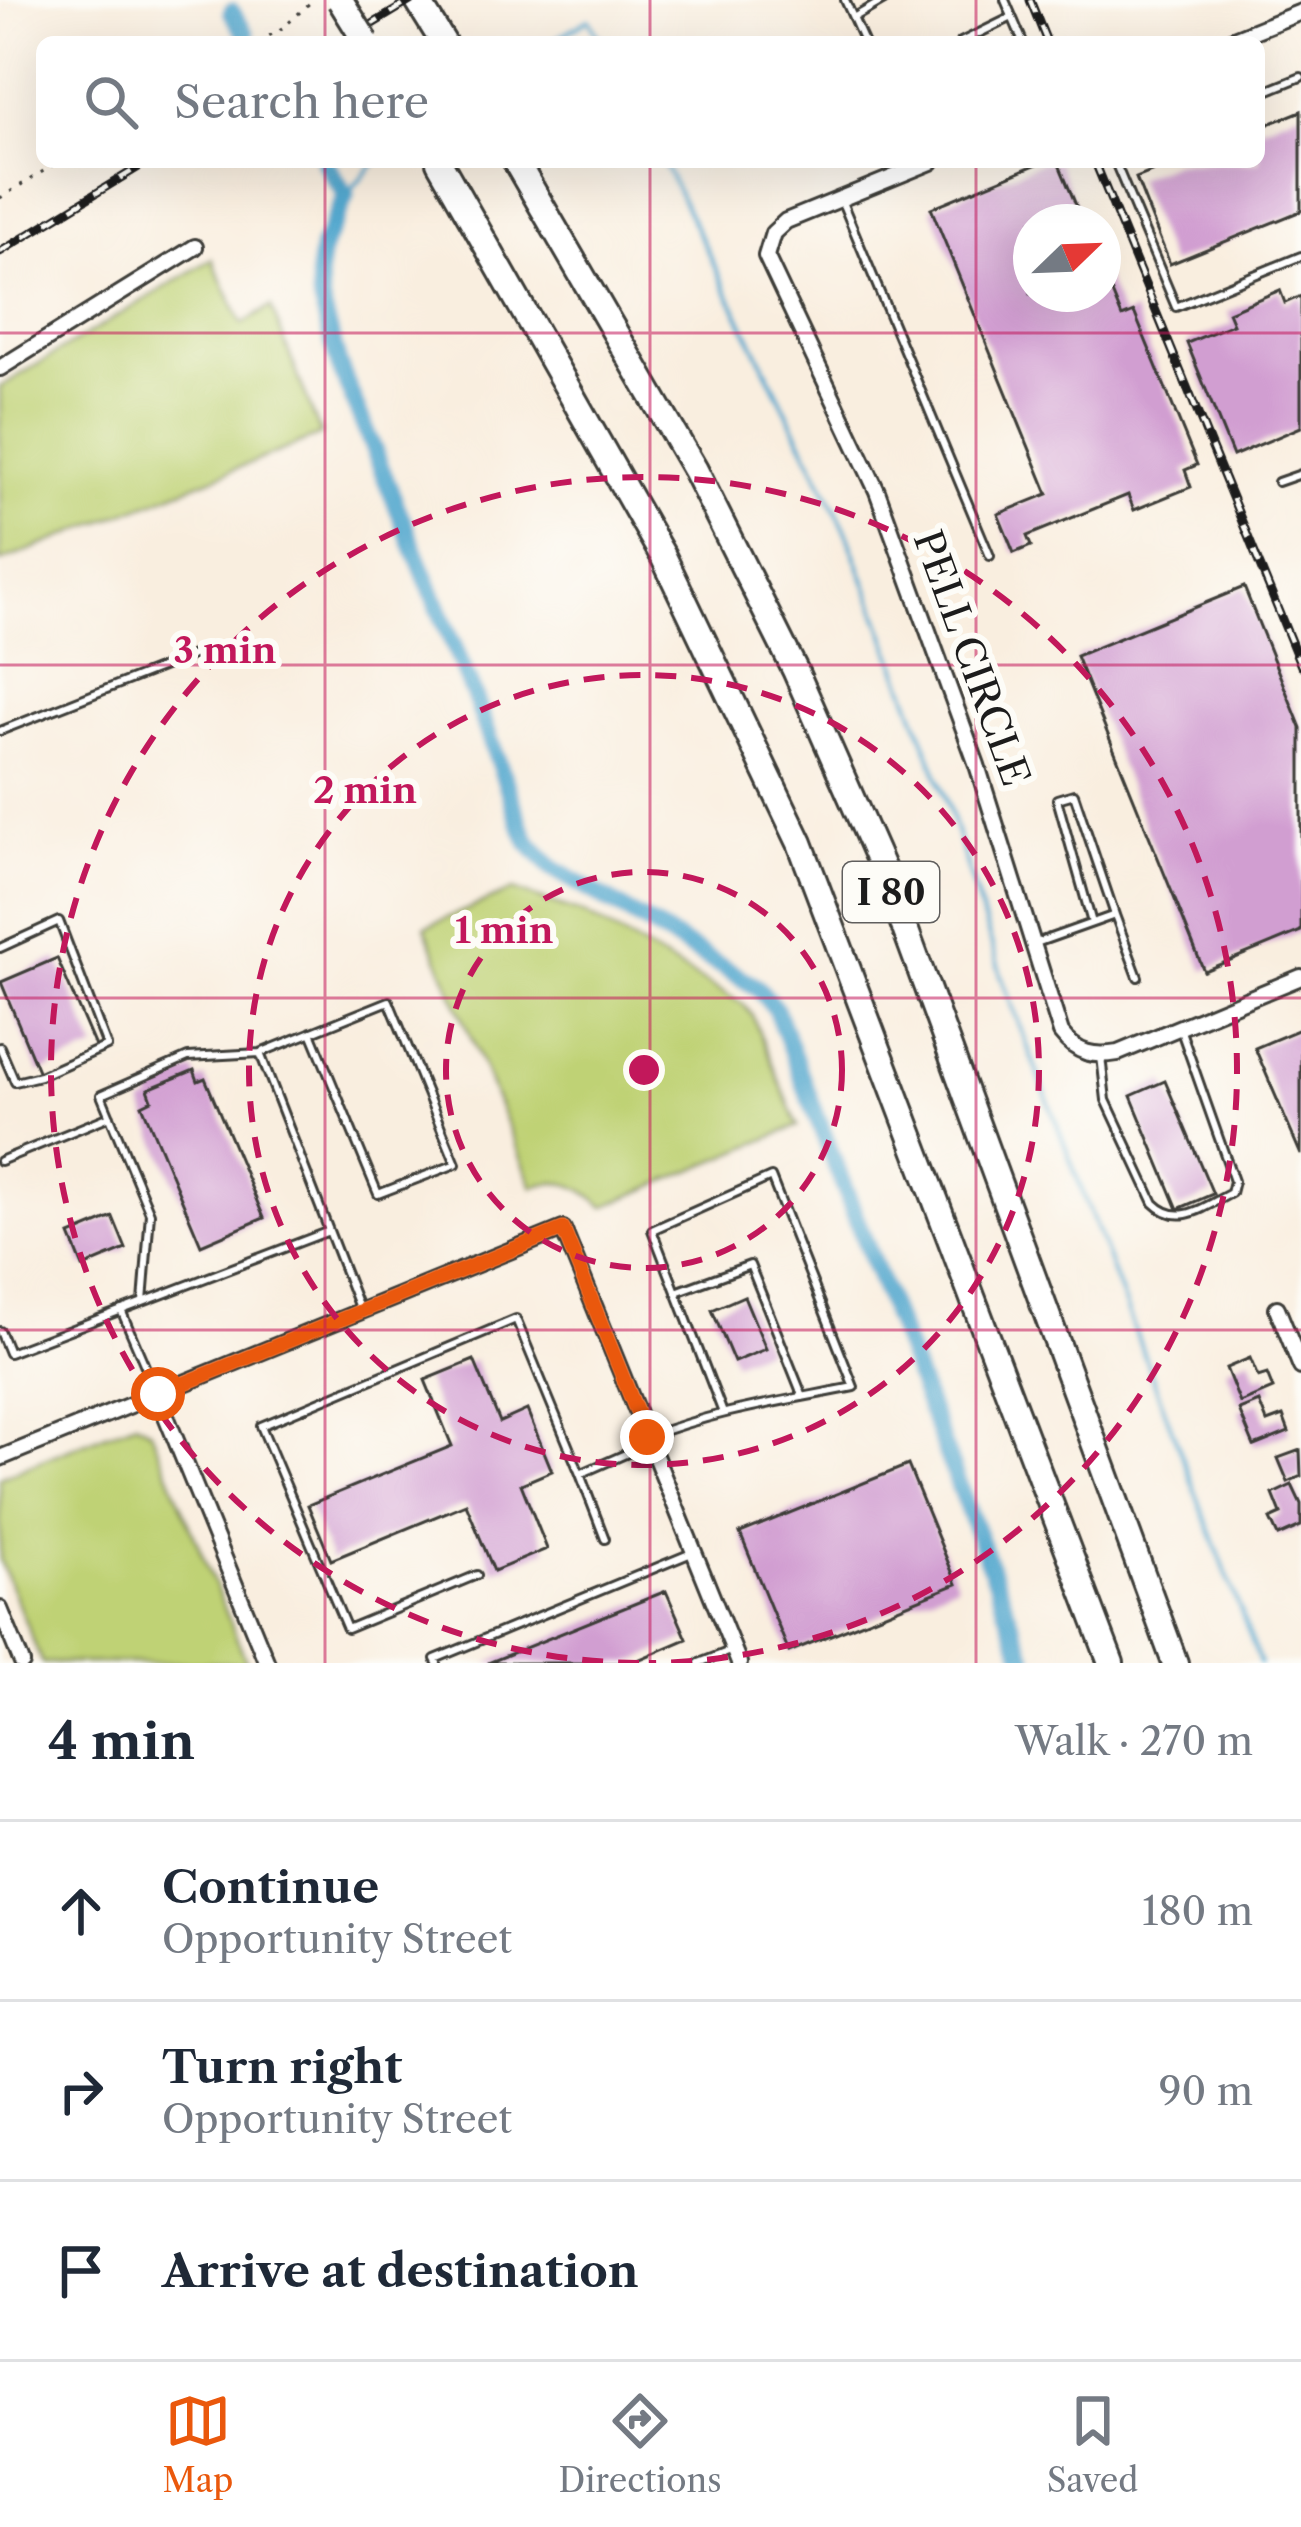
<!DOCTYPE html>
<html lang="en">
<head>
<meta charset="utf-8">
<style>
  :root { --surface:#fff; --page:#f2f2f3; --text:#1f2937; --muted:#747a83; --line:#e0e1e3; --accent:#ea580c }
  body { margin:0; font-family:"Libre Caslon Text",serif; background:var(--page); color:var(--text) }
  .compass { position:absolute; left:1013px; top:204px; width:108px; height:108px; border-radius:50%; background:var(--surface); box-shadow:0 12px 48px #0002; rotate:67deg }
  .stop { position:absolute; width:36px; height:36px; margin:-27px; border:9px solid #ea580c; border-radius:50%; background:#fff }
  .stop.end { background:#ea580c; border-color:#fff; box-shadow:0 3px 12px #0008 }
  .list { margin:0; padding:0; list-style:none }
  h2 { display:flex; justify-content:space-between; align-items:center; height:156px; margin:0; padding:0 48px; font-size:51px }
  h2 small { font-size:39px; font-weight:400; color:var(--muted) }
  .list li { display:grid; grid-template-columns:78px 1fr auto; gap:36px; align-items:center; box-sizing:border-box; height:180px; padding:0 48px; border-top:3px solid var(--line) }
  .list b { display:block; font-size:45px; white-space:nowrap }
  .list p { margin:0; font-size:39px; white-space:nowrap; color:var(--muted) }
  .list em { font-size:39px; font-style:normal; color:var(--muted) }
  .icon { flex:none; width:66px; height:66px; fill:none; stroke:currentColor; stroke-width:2; stroke-linecap:round; stroke-linejoin:round }
  .map { position:relative; flex:none; width:1301px; height:1663px; overflow:hidden }
  .search { position:absolute; background:var(--surface); box-shadow:0 12px 48px #0002; left:36px; right:36px; top:36px; height:132px; display:flex; align-items:center; gap:30px; box-sizing:border-box; padding:0 42px; border-radius:18px; color:var(--muted); font-size:45px }
  .sheet { height:696px; background:var(--surface) }
  nav { display:flex; justify-content:space-around; align-items:center; box-sizing:border-box; height:168px; border-top:3px solid var(--line); background:var(--surface); font-size:33px; color:var(--muted) }
  nav a { display:grid; justify-items:center; gap:6px }
  nav .on { color:var(--accent) }
  .map>svg:first-child { display:block }
  .green { fill:#bfd275; stroke:#6e7748; stroke-width:3 }
  .lines { fill:none; stroke-linecap:round; stroke-linejoin:round }
  .stream { stroke:#52a7ce; stroke-width:4.5 }
  .canal { stroke:#52a7ce; stroke-width:18 }
  .building { fill:#d19ed1 }
  .service-casing { stroke:#3d3c39; stroke-width:12 }
  .minor-casing { stroke:#3d3c39; stroke-width:20 }
  .motorway-casing { stroke:#3d3c39; stroke-width:30 }
  .path { stroke:#3d3c39; stroke-width:3; stroke-dasharray:3 9; stroke-linecap:butt }
  .service { stroke:#fff; stroke-width:6 }
  .minor { stroke:#fff; stroke-width:14 }
  .motorway { stroke:#fff; stroke-width:24 }
  .rail-casing { stroke:#1c1c1c; stroke-width:9 }
  .rail { stroke:#fdfcf7; stroke-width:4.5; stroke-dasharray:14; stroke-linecap:butt }
  .motorway-bridge-casing { stroke:#3d3c39; stroke-width:30; stroke-linecap:butt }
  .motorway-bridge { stroke:#fff; stroke-width:24 }
  .route { stroke:#ea580c; stroke-width:15 }
  .grid { fill:none; stroke:#c2185b; stroke-width:3; stroke-opacity:0.55 }
  .ring { fill:none; stroke:#c2185b; stroke-width:6; stroke-dasharray:21 15 }
  .labels { text-anchor:middle; dominant-baseline:central; stroke-width:12; stroke-linejoin:round; paint-order:stroke }
  .shield { fill:#fdfcf7; stroke:#605f5e; stroke-width:3 }
  .shield-label { font-size:36px; font-weight:bold; fill:#1c1c1c }
  .street-label { font-size:39px; fill:#1c1c1c; stroke:#fdfcf7 }
  .centre { fill:#c2185b; stroke:#fdfcf7; stroke-width:6 }
  .ring-label { font-size:36px; text-anchor:middle; font-weight:bold; fill:#c2185b; stroke:#fdfcf7; stroke-width:12; stroke-linejoin:round; paint-order:stroke }
</style>
</head>
<body>
<div class="map">
<svg width="1301" height="1663" viewBox="0 0 1301 1663">
  <rect width="100%" height="100%" fill="#fdfcf7"/>
  <filter id="ink" filterUnits="userSpaceOnUse"><feTurbulence type="fractalNoise" baseFrequency=".00833" numOctaves="2"/><feDisplacementMap in="SourceGraphic" scale="24" xChannelSelector="R" yChannelSelector="G"/><feConvolveMatrix kernelMatrix="1 2 1 2 8 2 1 2 1" color-interpolation-filters="sRGB"/></filter>
  <filter id="wash" filterUnits="userSpaceOnUse"><feTurbulence type="fractalNoise" baseFrequency=".004" numOctaves="4" result="noise"/><feDisplacementMap in="SourceGraphic" scale="48" xChannelSelector="R" yChannelSelector="G"/><feGaussianBlur stdDeviation="2.7" result="paint"/><feColorMatrix in="noise" values="0 0 0 0 0 0 0 0 0 0 0 0 0 0 0 0 0 1.4 0 .05"/><feComposite in="paint" operator="in"/></filter>
  <g filter="url(#wash)">
    <rect width="100%" height="100%" fill="#f9eedf"/>
    <path class="green" d="M212,259L242,324L271,307L321,435L0,562V387Z
      M513,890L584,914L743,1004L752,1015L798,1126L604,1207C582,1186 562,1177 533,1187L425,927Z
      M136,1422L151,1431L247,1663H42L0,1560V1477Z"/>
    <g class="lines">
      <path class="stream" d="M551,42L589,19L601,42
        M663,162L847,533L945,796L1003,981L1260,1663
        M346,195L376,162"/>
      <path class="canal" d="M232,12L246,35
        M325,162L346,195L322,248L318,274L321,301L339,365L476,700L521,825L529,843L552,868L757,987L776,1010L1027,1663"/>
    </g>
    <g id="blocks">
      <path class="building" d="M1301,111V211L1170,264L1136,178L1176,162H1259V128Z
        M1042,162H1058L1083,222H1031V294H1103V271L1122,317L1134,312L1197,465L1185,470L1191,487L1134,510L1128,495L1027,536L1031,546L1014,553L998,514L1048,494L931,208Z
        M1280,290L1285,303L1301,296V427L1233,456L1187,343L1233,324L1228,312Z
        M1244,587L1301,728V931L1204,971L1076,656Z
        M57,958L96,1049L39,1073L1,982Z
        M1300,1029L1301,1033V1155L1255,1048Z
        M194,1070L198,1081L205,1078L264,1218L201,1245L142,1105L152,1100L148,1089Z
        M1165,1081L1213,1194L1178,1209L1131,1096Z
        M113,1217L126,1249L83,1267L70,1235Z
        M744,1296L766,1349L734,1362L712,1310Z
        M1250,1358L1258,1377L1267,1374L1273,1389L1240,1403L1226,1368Z
        M474,1360L500,1422L527,1410L552,1471L521,1484L547,1549L494,1571L466,1504L331,1560L308,1505L452,1446L425,1380Z
        M1259,1402L1267,1422L1283,1416L1289,1432L1254,1446L1239,1410Z
        M1300,1450L1301,1476L1288,1482L1278,1458Z
        M908,1465L957,1584L789,1652L740,1533Z
        M1292,1485L1301,1504V1526L1278,1536L1270,1519L1281,1514L1273,1494Z
        M666,1591L687,1639L631,1663H488Z"/>
    </g>
  </g>
  <g filter="url(#ink)">
    <use href="#blocks" fill-opacity="0" stroke="#3d3c39" stroke-width="3"/>
    <g class="lines">
      <g class="service-casing">
        <path id="service" d="M845,0L864,42
          M1005,0L1023,42
          M853,18L884,0
          M961,42L1010,18
          M1259,94L1301,77
          M1115,162L1176,307L1301,256
          M842,202L990,556
          M1278,482L1301,474
          M0,731L211,648
          M1092,923L1057,799L1074,794L1115,915
          M1036,943L1115,915L1138,977
          M0,948L59,921L107,1046L40,1076L15,1082L0,1047
          M311,1032L378,1194L456,1164L389,1001L260,1053L359,1308
          M260,1053L188,1057L101,1095L150,1213L143,1302L329,1231
          M1101,1056L1106,1100L1154,1203C1179,1228 1204,1207 1231,1193L1234,1181L1181,1031
          M0,1161L110,1116
          M676,1292L750,1265L803,1397
          M121,1310L157,1394
          M0,1331L9,1353L143,1302
          M648,1437C714,1411 784,1401 854,1387L771,1177L652,1230L723,1413
          M605,1539L580,1474L646,1445
          M477,1575L347,1629L261,1426L516,1319L580,1474
          M437,1663L435,1659L694,1552
          M699,1663L730,1651"/>
      </g>
      <g class="minor-casing">
        <path id="minor" d="M1226,42L1301,12
          M931,162L786,221L773,233L766,256L877,491L977,765L1061,1033C1077,1054 1094,1057 1118,1053L1301,977
          M0,368L195,247
          M1277,1308L1301,1367
          M157,1394L267,1663
          M0,1458L563,1229L739,1663
          M0,1609L22,1663"/>
      </g>
      <g class="motorway-casing">
        <path id="motorway" d="M417,0L443,42
          M439,162L663,556L800,843L1111,1663
          M516,162L695,470L795,670L885,874L1175,1663"/>
      </g>
      <path class="path" d="M259,42L284,27L313,0
        M0,198L58,162"/>
      <use href="#service" class="service"/>
      <use href="#minor" class="minor"/>
      <use href="#motorway" class="motorway"/>
      <g class="rail-casing">
        <path id="rail" d="M1030,0L1047,42
          M343,42L412,0
          M1095,162L1301,666
          M0,252L147,162"/>
      </g>
      <use href="#rail" class="rail"/>
      <g class="motorway-bridge-casing">
        <path id="motorway-bridge" d="M340,0L366,42"/>
      </g>
      <use href="#motorway-bridge" class="motorway-bridge"/>
    </g>
  </g>
  <g class="lines" filter="url(#ink)">
    <path class="route" d="M158,1394L563,1229L647,1437"/>
  </g>
  <path class="grid" d="M325,0V42M650,0V42M976,0V42M325,162V1663M650,162V1663M976,162V1663M0,333H1301M0,665H1301M0,998H1301M0,1330H1301"/>
  <g class="ring">
    <circle cx="644" cy="1070" r="198"/>
    <circle cx="644" cy="1070" r="395"/>
    <path d="M639 1663A593 593 0 1 1 649 1663"/>
  </g>
  <g class="labels">
    <rect class="shield" x="843" y="862" width="96" height="60" rx="9"/>
    <g class="shield-label">
      <text x="891" y="892">I 80</text>
    </g>
    <g class="street-label">
      <text transform="translate(972 658) rotate(70)">PELL CIRCLE</text>
    </g>
  </g>
  <circle cx="644" cy="1070" r="18" class="centre"/>
  <g class="ring-label">
    <text x="225" y="663">3 min</text>
    <text x="365" y="803">2 min</text>
    <text x="504" y="943">1 min</text>
  </g>
</svg>
<svg class="compass" viewBox="-18 -18 36 36"><path d="M0-13l5 13h-10z" fill="#e53935"/><path d="M0 13l5-13h-10z" fill="#747a83"/></svg>
<div class="stop" style="left:158px;top:1394px"></div>
<div class="stop end" style="left:647px;top:1437px"></div>
<div class="search"><svg class="icon" aria-label="search" viewBox="0 0 24 24"><circle cx="10" cy="10" r="6"/><path d="M15 15l6 6"/></svg>Search here</div>
</div>
<section class="sheet">
<h2>4 min<small>Walk · 270 m</small></h2>
<ul class="list">
<li><svg class="icon" aria-label="ahead" viewBox="0 0 24 24"><path d="M12 20V5M6 11l6-6 6 6"/></svg><div><b>Continue</b><p>Opportunity Street</p></div><em>180 m</em></li>
<li><svg class="icon" aria-label="right" viewBox="0 0 24 24"><path d="M7 20v-9h11M14 6l5 5-5 5"/></svg><div><b>Turn right</b><p>Opportunity Street</p></div><em>90 m</em></li>
<li><svg class="icon" aria-label="arrive" viewBox="0 0 24 24"><path d="M6 21V4h12l-3 4 3 4H6"/></svg><div><b>Arrive at destination</b></div></li>
</ul>
</section>
<nav>
<a class="on"><svg class="icon" aria-label="map" viewBox="0 0 24 24"><path d="M3 6l6-2 6 2 6-2v14l-6 2-6-2-6 2zM9 4v14M15 6v14"/></svg>Map</a>
<a><svg class="icon" aria-label="directions" viewBox="0 0 24 24"><path d="M12 3l9 9-9 9-9-9zM9 14v-3h6M13 9l2 2-2 2"/></svg>Directions</a>
<a><svg class="icon" aria-label="saved" viewBox="0 0 24 24"><path d="M7 4h10v16l-5-4-5 4z"/></svg>Saved</a>
</nav>
</body>
</html>
